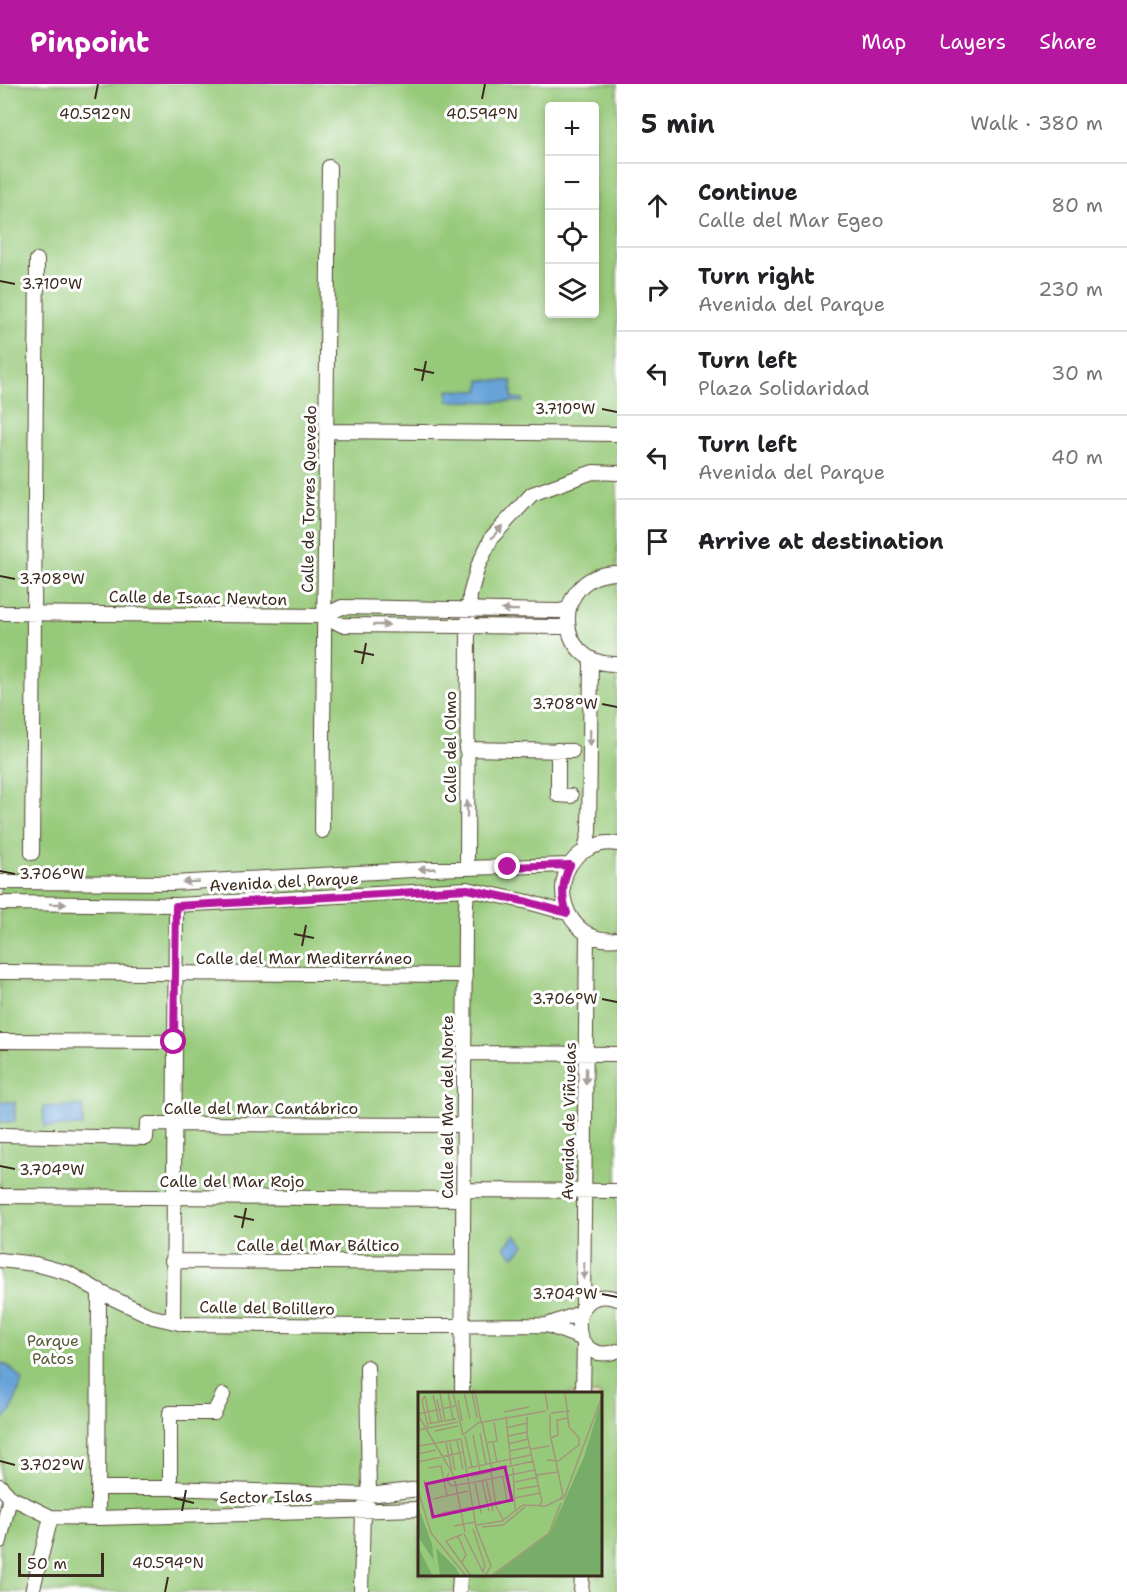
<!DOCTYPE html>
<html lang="en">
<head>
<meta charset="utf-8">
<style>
  :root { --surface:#fff; --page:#f2f2f2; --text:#202124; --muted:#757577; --line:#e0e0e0; --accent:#b5179e }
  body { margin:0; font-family:"Shantell Sans",sans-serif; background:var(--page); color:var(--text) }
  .controls { position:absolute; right:18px; top:18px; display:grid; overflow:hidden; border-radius:6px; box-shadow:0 3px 9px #0003 }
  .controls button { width:54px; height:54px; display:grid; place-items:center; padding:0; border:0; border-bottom:2px solid var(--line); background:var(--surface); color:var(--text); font:30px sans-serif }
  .scale { position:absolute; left:18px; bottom:15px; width:86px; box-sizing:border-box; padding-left:6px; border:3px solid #3b2a1e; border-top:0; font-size:16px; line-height:21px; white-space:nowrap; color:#3b2a1e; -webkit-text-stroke:4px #fff; paint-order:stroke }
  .stop { position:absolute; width:18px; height:18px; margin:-14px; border:4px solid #b5179e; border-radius:50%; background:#fff }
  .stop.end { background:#b5179e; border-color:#fff; box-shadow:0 2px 6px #0008 }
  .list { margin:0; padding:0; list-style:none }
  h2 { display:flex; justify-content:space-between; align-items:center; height:78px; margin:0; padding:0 24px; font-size:26px }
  h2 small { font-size:20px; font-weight:400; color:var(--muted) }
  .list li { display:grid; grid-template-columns:39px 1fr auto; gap:18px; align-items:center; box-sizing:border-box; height:84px; padding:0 24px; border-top:2px solid var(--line) }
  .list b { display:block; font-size:22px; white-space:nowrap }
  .list p { margin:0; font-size:20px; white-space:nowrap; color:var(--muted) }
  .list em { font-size:20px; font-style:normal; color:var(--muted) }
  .icon { flex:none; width:33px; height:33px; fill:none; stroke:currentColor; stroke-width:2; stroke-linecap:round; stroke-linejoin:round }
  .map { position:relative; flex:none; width:617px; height:1508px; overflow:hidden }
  header { display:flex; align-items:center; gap:36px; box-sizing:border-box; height:84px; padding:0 30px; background:var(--accent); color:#fff }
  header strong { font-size:28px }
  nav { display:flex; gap:33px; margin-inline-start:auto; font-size:21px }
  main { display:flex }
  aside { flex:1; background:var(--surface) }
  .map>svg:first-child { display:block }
  .green { fill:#96c979; stroke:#687a4c; stroke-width:1.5; fill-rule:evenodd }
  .water { fill:#68a3d8; stroke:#52667b; stroke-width:1.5 }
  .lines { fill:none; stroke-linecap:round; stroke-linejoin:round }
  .street-casing { stroke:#554535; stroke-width:16 }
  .street { stroke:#fff; stroke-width:14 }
  .oneway { fill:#a79f9a }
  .route { stroke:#b5179e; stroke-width:8 }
  .ticks { fill:none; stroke:#3b2a1e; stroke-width:2 }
  .labels { text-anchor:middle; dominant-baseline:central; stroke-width:6; stroke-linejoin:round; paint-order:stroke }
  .street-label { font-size:16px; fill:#3b2a1e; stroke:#fff }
  .park-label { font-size:16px; fill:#565a39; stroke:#fff }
  .inset-road { fill:none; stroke:#a5957b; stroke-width:1.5 }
  .view { fill:#b5179e; fill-opacity:0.15; stroke:#b5179e; stroke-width:3 }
  .inset-edge { fill:none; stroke:#3b2a1e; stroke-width:3 }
  .ticks-label { font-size:15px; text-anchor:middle; fill:#3b2a1e; stroke:#fff; stroke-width:6; stroke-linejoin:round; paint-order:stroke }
</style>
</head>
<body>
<header>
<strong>Pinpoint</strong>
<nav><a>Map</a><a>Layers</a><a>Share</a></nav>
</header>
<main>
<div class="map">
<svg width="617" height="1508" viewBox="0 0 617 1508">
  <rect width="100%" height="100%" fill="#fff"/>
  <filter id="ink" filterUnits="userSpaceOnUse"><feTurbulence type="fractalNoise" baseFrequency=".0167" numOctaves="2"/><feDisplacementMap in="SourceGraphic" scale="12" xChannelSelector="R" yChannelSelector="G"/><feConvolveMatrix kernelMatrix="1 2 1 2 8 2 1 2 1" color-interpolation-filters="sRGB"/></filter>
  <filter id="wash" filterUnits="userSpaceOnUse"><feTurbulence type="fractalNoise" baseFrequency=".008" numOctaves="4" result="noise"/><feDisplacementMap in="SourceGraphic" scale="24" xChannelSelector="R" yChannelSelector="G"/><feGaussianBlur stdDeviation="1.35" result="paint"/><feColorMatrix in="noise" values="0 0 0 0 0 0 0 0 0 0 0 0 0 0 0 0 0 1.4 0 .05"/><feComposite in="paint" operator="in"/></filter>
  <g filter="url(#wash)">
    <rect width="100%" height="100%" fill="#ebddb9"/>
    <path class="green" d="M0,0H617V1508H0ZM550,22H594V230H550ZM419,1310H600V1492H419Z"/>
    <path class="water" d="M480,296L512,297V314L523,315V318L448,317V306L479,307Z
      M0,1018H15V1038H0Z
      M83,1022V1042L44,1043L43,1023Z
      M515,1151L525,1161L514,1172L504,1163Z
      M0,1279L8,1282L23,1296L10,1329L3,1336L0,1335Z"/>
  </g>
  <g filter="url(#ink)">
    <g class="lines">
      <g class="street-casing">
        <path id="street" d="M326,347L617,350
          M617,489C550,490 553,583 617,580
          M0,529L324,532L342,541L568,543
          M324,532L342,523L559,527L568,525
          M466,665L572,667
          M558,666V711L571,712
          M322,747L329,83
          M617,760C608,758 598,760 590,764C541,786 564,863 617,855
          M585,766L589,748L591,575
          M32,769L37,176
          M467,784L468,542L470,511L478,482L492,453L532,410L593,388L617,389
          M0,798L173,799L430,785L570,781
          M0,819L176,821L467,805L528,818L567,829
          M0,888L465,891
          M0,957L174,958
          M464,969L617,970
          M0,1051L146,1054L147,1040L464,1041
          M463,1106L617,1107
          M0,1112L463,1115
          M0,1176L35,1180L68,1189L108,1212L153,1233L183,1240L367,1242L547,1241L580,1229
          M172,1177L463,1179
          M617,1215C566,1197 566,1285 617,1267
          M583,1225L587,850
          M173,1237L176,821
          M547,1241L581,1254
          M462,1310L465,839L467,805
          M583,1310L584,1259
          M0,1402L10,1413L51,1433L98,1434L419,1425
          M98,1404H170L369,1411L419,1405
          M170,1404V1329H214L223,1311
          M98,1434L99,1206
          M0,1457L10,1413
          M32,1508L51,1433
          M361,1508L363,1427L369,1411L367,1283
          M459,1508L460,1492
          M581,1508L582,1492"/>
      </g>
      <use href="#street" class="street"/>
    </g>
    <defs><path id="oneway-solid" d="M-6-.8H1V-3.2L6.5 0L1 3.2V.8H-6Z" transform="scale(1.5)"/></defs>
    <g class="oneway">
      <use href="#oneway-solid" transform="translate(497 448) rotate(-50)"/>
      <use href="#oneway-solid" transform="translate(510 526) rotate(-179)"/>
      <use href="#oneway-solid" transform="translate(381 541)"/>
      <use href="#oneway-solid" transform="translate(590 654) rotate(91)"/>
      <use href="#oneway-solid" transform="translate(467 725) rotate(-90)"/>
      <use href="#oneway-solid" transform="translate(427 785) rotate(177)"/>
      <use href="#oneway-solid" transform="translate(191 798) rotate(177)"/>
      <use href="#oneway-solid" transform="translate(58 820) rotate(1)"/>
      <use href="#oneway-solid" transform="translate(586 992) rotate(91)"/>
      <use href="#oneway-solid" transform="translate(584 1187) rotate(91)"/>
    </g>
  </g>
  <g class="lines" filter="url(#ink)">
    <path class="route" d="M174,958L176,822L467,805L528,818L567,829C561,812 562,798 570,781L508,783"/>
  </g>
  <path class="ticks" d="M95,15L98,0M482,15L485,0M0,197L15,200M414,285L434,289M422,297L426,277M602,325L617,328M0,492L15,495M354,567L374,571M362,580L366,559M602,620L617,623M0,787L15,790M294,850L314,854M302,862L306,841M602,915L617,918M0,1082L15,1085M234,1132L254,1136M242,1144L246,1124M602,1210L617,1213M0,1377L15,1381M174,1414L194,1419M182,1427L186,1406M165,1508L168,1493"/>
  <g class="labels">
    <g class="street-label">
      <text transform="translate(309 415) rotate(-89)">Calle de Torres Quevedo</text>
      <text transform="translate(198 514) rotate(1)">Calle de Isaac Newton</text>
      <text transform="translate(450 663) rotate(-90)">Calle del Olmo</text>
      <text transform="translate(284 798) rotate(-3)">Avenida del Parque</text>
      <text x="304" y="874">Calle del Mar Mediterráneo</text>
      <text transform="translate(447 1023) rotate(-90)">Calle del Mar del Norte</text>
      <text x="261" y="1024">Calle del Mar Cantábrico</text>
      <text transform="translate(569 1037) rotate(-89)">Avenida de Viñuelas</text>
      <text x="232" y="1097">Calle del Mar Rojo</text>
      <text x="318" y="1161">Calle del Mar Báltico</text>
      <text transform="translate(267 1224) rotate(1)">Calle del Bolillero</text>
      <text transform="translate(266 1413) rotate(-1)">Sector Islas</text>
    </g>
    <g class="park-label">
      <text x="53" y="1256">Parque<tspan x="53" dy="18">Patos</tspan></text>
    </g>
  </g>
  <g transform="translate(418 1308)">
    <rect width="184" height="184" fill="#ebddb9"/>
    <path d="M0,0H184V184H0Z" fill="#96c979"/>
    <path d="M184,6V184H74L132,141L166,65ZM0,114L14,152L17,180L15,167L0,145ZM0,154L9,173L15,184H0ZM18,156L38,176L42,184H22Z" fill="#78ad69"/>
    <path class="inset-road" d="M30,0L35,27M35,0L45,43M46,0L52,27M54,0L59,26M57,0L63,30M127,0L130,18M22,1L27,29M15,3L21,30M7,4L4,8L10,36M7,4L13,32M19,8L24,30M40,8L44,29M86,20L111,15M133,21L152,19M0,22L37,14M132,22V42L145,103L142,107L146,106M0,23L36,84M88,24L93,73M109,25V43L124,110L120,114M64,30L74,77M9,32L38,27M88,36L109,31M0,38L40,30M17,39L40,34M62,41L68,72M45,43L60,31L128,19M55,43L62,79M47,44L54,75M90,44L109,40M133,46L140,43L139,28L150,26M43,47L49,81M39,49L45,77M75,50L79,70M28,51L34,78M32,51L37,78M68,51L79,49L76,30M90,52L110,47M0,54L43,47M113,57L131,54M91,59L112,55M0,62L18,58M129,68L140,69L161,53V46L151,35L147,0M0,70L46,60M93,74L116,69M10,76L23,74L29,104M50,76L113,63M95,76L97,117M72,78L93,74M73,80L78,114L86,129M31,81L28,87L33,94L51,91M118,83L140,80M53,84L74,80M38,85L53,82L48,85M50,86L58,135L73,174L67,184M6,88L7,92L26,88M68,88L75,119M37,89L47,140M64,89L71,119M57,90L63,121M97,90L120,85M52,91L117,78M99,97L120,94M0,98L13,141L48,184M97,106L122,101M146,106L185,2M15,107L50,99M77,113L89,109L85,85M24,121L55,115M59,133L84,129L105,113L128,114L142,107M36,134L57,130M64,135L85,133L107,115M45,142L28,149L53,184M46,142L65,180L67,174L55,137M40,144L48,163L44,170M73,184L131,141L143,111"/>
    <path class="view" d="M87,75L94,108L15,125L8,92Z"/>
    <rect width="184" height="184" class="inset-edge"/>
  </g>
  <g class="ticks-label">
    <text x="95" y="35">40.592°N</text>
    <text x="482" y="35">40.594°N</text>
    <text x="52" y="205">3.710°W</text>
    <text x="565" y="330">3.710°W</text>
    <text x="52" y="500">3.708°W</text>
    <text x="565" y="625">3.708°W</text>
    <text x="52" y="795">3.706°W</text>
    <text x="565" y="920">3.706°W</text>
    <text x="52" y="1091">3.704°W</text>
    <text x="565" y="1215">3.704°W</text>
    <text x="52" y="1386">3.702°W</text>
    <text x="168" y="1484">40.594°N</text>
  </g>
</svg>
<div class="controls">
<button>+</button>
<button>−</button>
<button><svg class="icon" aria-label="locate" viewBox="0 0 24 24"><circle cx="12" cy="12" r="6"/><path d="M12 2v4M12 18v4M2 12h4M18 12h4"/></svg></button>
<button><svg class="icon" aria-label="layers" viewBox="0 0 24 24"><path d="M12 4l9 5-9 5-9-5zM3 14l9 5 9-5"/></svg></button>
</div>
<div class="scale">50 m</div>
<div class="stop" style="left:174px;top:958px"></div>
<div class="stop end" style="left:508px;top:783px"></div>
</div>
<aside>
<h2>5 min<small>Walk · 380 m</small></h2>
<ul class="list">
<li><svg class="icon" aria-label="ahead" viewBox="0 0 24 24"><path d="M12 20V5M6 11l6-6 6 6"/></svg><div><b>Continue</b><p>Calle del Mar Egeo</p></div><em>80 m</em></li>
<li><svg class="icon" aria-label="right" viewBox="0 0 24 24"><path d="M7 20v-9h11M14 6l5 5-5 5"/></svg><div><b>Turn right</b><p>Avenida del Parque</p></div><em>230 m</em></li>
<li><svg class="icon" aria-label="left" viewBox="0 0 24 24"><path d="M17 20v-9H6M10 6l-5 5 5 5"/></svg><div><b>Turn left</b><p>Plaza Solidaridad</p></div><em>30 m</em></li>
<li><svg class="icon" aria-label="left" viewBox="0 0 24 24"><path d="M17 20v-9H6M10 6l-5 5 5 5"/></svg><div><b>Turn left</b><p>Avenida del Parque</p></div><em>40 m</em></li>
<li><svg class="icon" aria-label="arrive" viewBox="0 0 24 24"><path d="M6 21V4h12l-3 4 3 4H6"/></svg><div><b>Arrive at destination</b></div></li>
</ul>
</aside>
</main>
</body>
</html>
